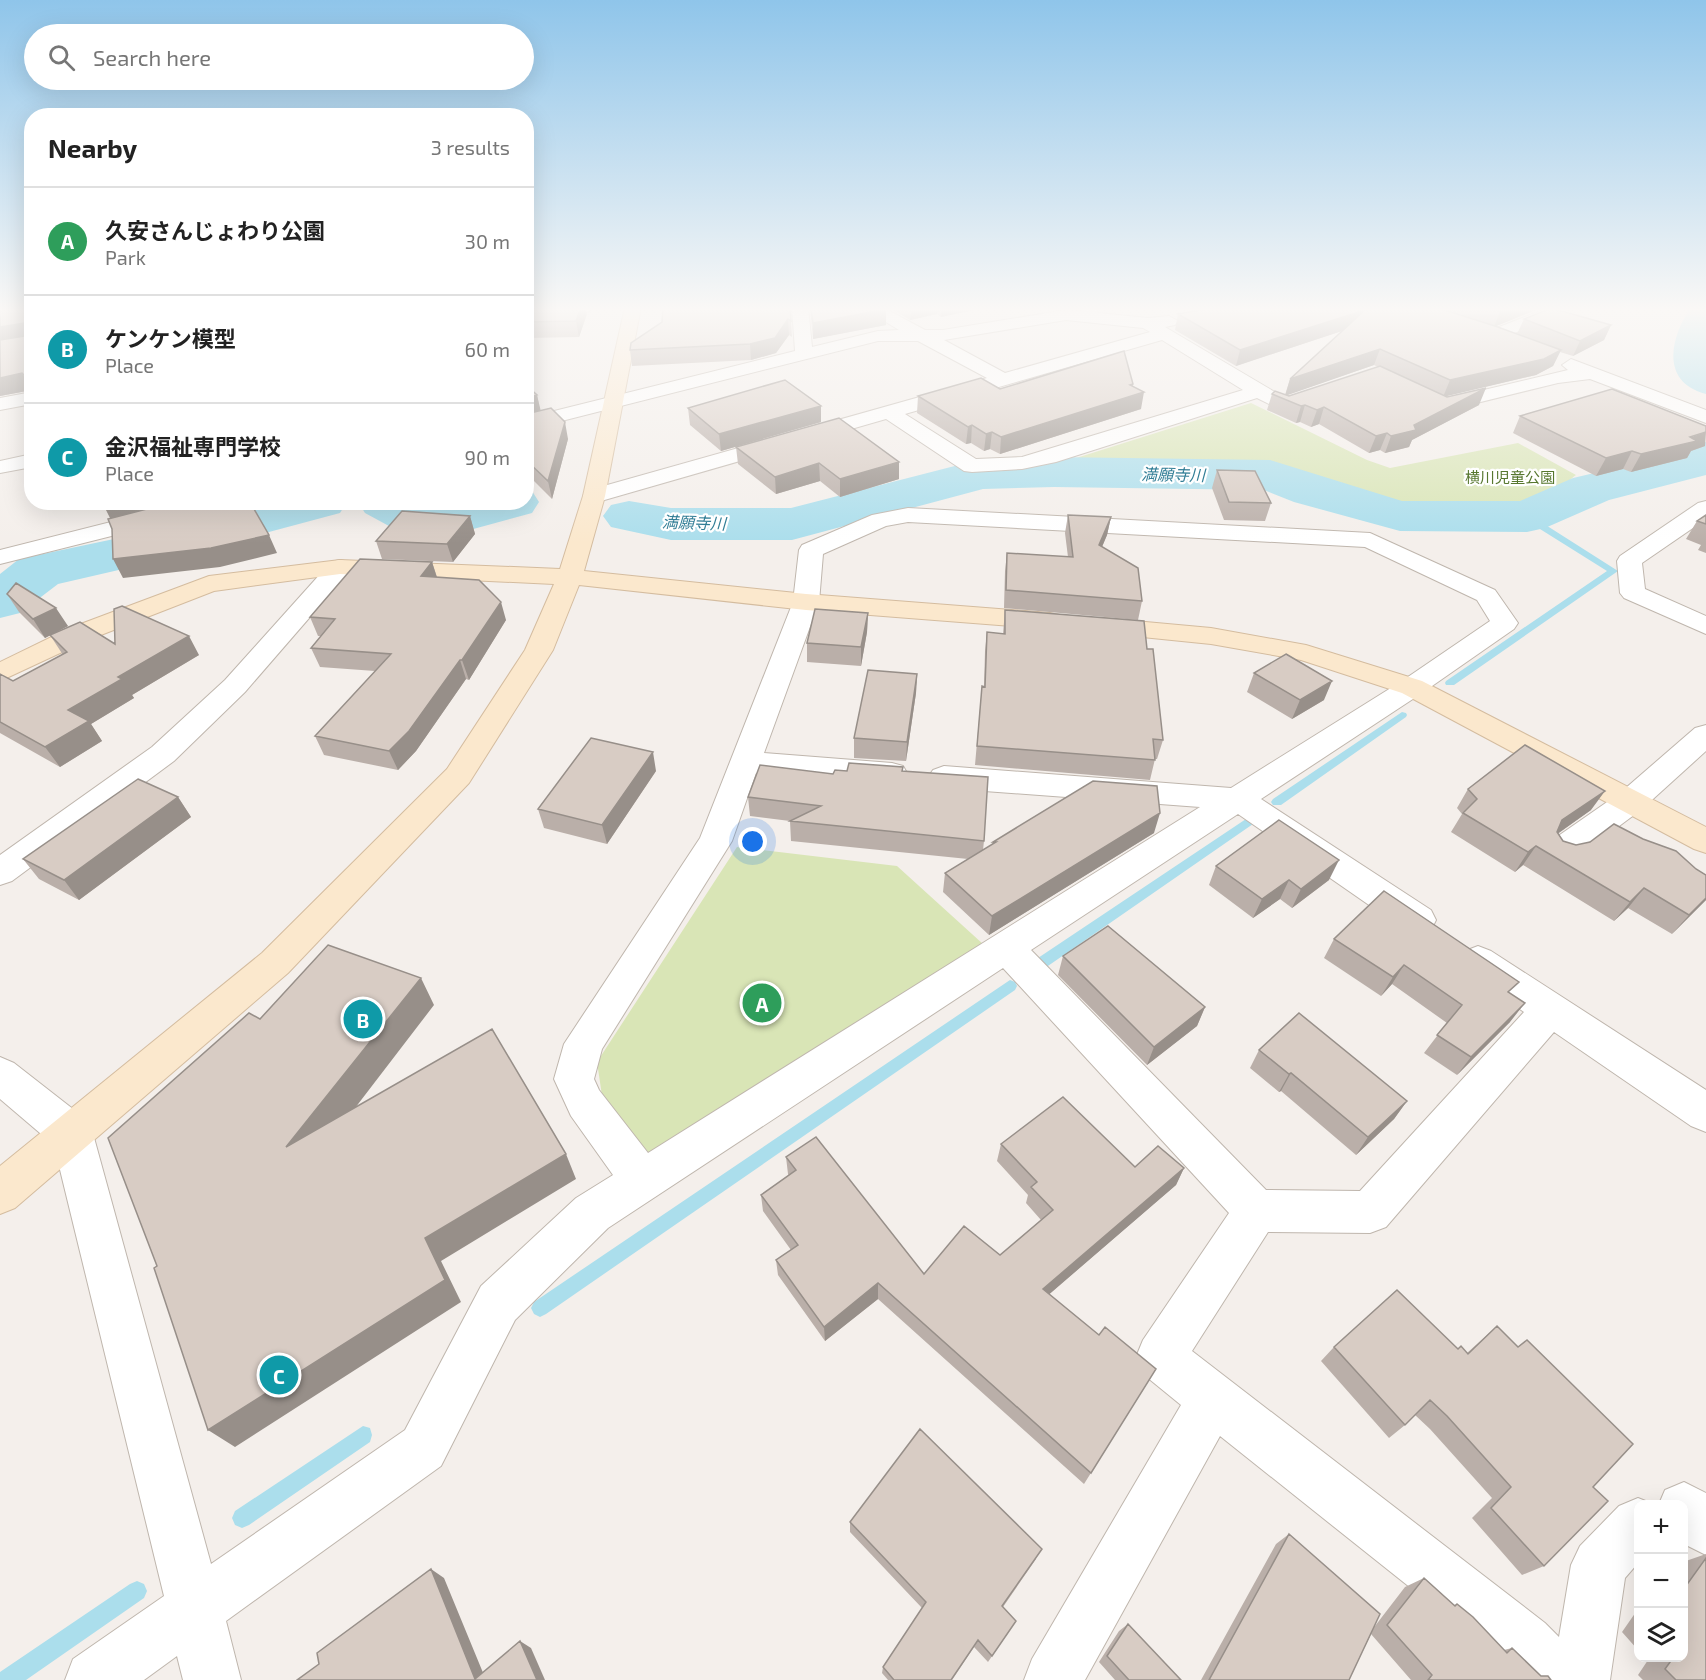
<!DOCTYPE html>
<html lang="en">
<head>
<meta charset="utf-8">
<style>
  :root { --surface:#fff; --page:#f6f6f6; --text:#222; --muted:#767676; --line:#e0e0e0; --accent:#111827 }
  body { margin:0; font-family:"Exo 2","Noto Sans JP",sans-serif; background:var(--page); color:var(--text) }
  .controls { position:absolute; right:18px; bottom:18px; display:grid; overflow:hidden; border-radius:12px; box-shadow:0 6px 24px #0002 }
  .controls button { width:54px; height:54px; display:grid; place-items:center; padding:0; border:0; border-bottom:2px solid var(--line); background:var(--surface); color:var(--text); font:30px sans-serif }
  .you { position:absolute; left:753px; top:842px; width:21px; height:21px; margin:-15px; border:4px solid #fff; border-radius:50%; background:#1a73e8; box-shadow:0 0 0 9px #1a73e833 }
  .badge { display:grid; place-items:center; width:39px; height:39px; border-radius:50%; background:var(--accent); color:#fff; font-size:20px; font-weight:700 }
  .pin { position:absolute; translate:-50% -50%; border:3px solid #fff; box-shadow:0 2px 6px #0006 }
  .list { margin:0; padding:0; list-style:none }
  h2 { display:flex; justify-content:space-between; align-items:center; height:78px; margin:0; padding:0 24px; font-size:26px }
  h2 small { font-size:20px; font-weight:400; color:var(--muted) }
  .list li { display:grid; grid-template-columns:39px 1fr auto; gap:18px; align-items:center; box-sizing:border-box; height:108px; padding:0 24px; border-top:2px solid var(--line) }
  .list b { display:block; font-size:22px; white-space:nowrap }
  .list p { margin:0; font-size:20px; white-space:nowrap; color:var(--muted) }
  .list em { font-size:20px; font-style:normal; color:var(--muted) }
  .icon { flex:none; width:33px; height:33px; fill:none; stroke:currentColor; stroke-width:2; stroke-linecap:round; stroke-linejoin:round }
  .map { position:relative; flex:none; width:1706px; height:1680px; overflow:hidden }
  .search { position:absolute; background:var(--surface); box-shadow:0 6px 24px #0002; left:24px; top:24px; width:510px; height:66px; display:flex; align-items:center; gap:15px; box-sizing:border-box; padding:0 21px; border-radius:33px; color:var(--muted); font-size:22px }
  .panel { position:absolute; background:var(--surface); box-shadow:0 6px 24px #0002; left:24px; top:108px; width:510px; height:402px; border-radius:24px }
  .map>svg:first-child { display:block }
  .green { fill:#d9e5b6 }
  .lines { fill:none; stroke-linecap:round; stroke-linejoin:round }
  .stream { fill:#abdeec; fill-rule:evenodd }
  .river { fill:#abdeec; fill-rule:evenodd }
  .street-casing { stroke:#bfb6ad; stroke-width:2 }
  .secondary-casing { stroke:#d4bc9f; stroke-width:2 }
  .street { fill:#fff; fill-rule:evenodd }
  .secondary { fill:#fbe8cd; fill-rule:evenodd }
  .wall { fill:#baafa9; fill-rule:evenodd }
  .shaded-wall { fill:#978f89 }
  .building { fill:#d8ccc4; stroke:#978f89; stroke-width:1.5 }
  .labels { text-anchor:middle; dominant-baseline:central; stroke-width:4.5; stroke-linejoin:round; paint-order:stroke }
  .far-park-label { font-size:15px; fill:#57772f; stroke:#fff }
  .far-water-label { font-size:16px; font-style:italic; fill:#327e96; stroke:#fff }
</style>
</head>
<body>
<div class="map">
<svg width="1706" height="1680" viewBox="0 0 1706 1680">
  <rect width="100%" height="100%" fill="#f4efeb"/>
  <path class="green" d="M1251,403L1367,460L1390,468L1518,443L1576,475C1565,483 1550,501 1537,505C1478,523 1329,492 1272,470L1054,465Z
    M737,847L897,866L983,944L644,1157L604,1109L597,1062Z"/>
  <g class="lines">
    <path class="stream" d="M1524,515H1530L1618,571L1454,685H1446L1445,683L1446,681L1607,571L1524,519Z
      M1402,712L1406,713L1407,715L1406,717L1281,805H1273L1271,802L1273,799Z
      M1249,817L1253,818L1255,821L1253,824L1045,968L1040,969L1035,968L1033,964L1035,960Z
      M1010,980L1015,982L1017,986L1015,990L546,1314L540,1317L534,1314L531,1308L534,1302Z
      M363,1426L370,1428L372,1435L370,1442L249,1525L242,1528L235,1525L232,1518L235,1511Z
      M137,1581L144,1584L147,1591L144,1598L26,1680H0V1672L130,1584Z"/>
    <path class="river" d="M1691,307H1706V394C1660,382 1670,338 1691,307Z
      M1706,442V475L1609,500L1545,528L1527,532L1400,531L1294,502L1264,490L1054,487L983,489L792,540H671L611,527L603,516L611,505L629,501L671,508H791L982,459L1054,457L1270,460L1402,501H1520L1573,478L1680,453L1689,446Z
      M526,490L532,491L539,502L532,513L466,531L407,530L389,526L365,513L358,502H526Z
      M261,502H347L340,513L175,557L58,584L20,613L0,618V574L19,559L152,531Z"/>
    <g class="street-casing">
      <path id="street" d="M526,307H595L587,312L526,314Z
        M792,307H808L812,347L878,331L899,330L861,307H882L925,330H943L1066,310L1081,311L1079,307H1096L1098,313L1148,318L1169,316L1178,321L1175,325L1165,327L1285,398L1310,390L1320,396L1317,400L1283,411L1257,398L1056,462L1022,469L972,472L964,471L886,419L594,503L586,501L583,496L586,491L987,378L918,341H878L526,430V418L795,351ZM1066,320L1143,328L1150,332L1005,373L944,340ZM1162,340L1243,390L1022,457L976,459L905,414Z
        M1550,307H1574L1501,339L1495,340L1486,335L1489,331Z
        M1571,359L1706,410V423L1590,379L1558,383L1440,412L1433,410L1430,406L1433,402L1568,370L1562,365Z
        M32,392V404L0,410V398Z
        M32,454V467L0,473V461Z
        M1706,501V519L1642,563L1645,589L1706,616V634L1624,598L1620,593L1617,561L1620,556L1698,503Z
        M190,502H230L227,507L0,564V550Z
        M908,508L1370,533L1495,590L1518,623L1514,629L1422,693L1261,799L1431,910L1436,920L1431,930L1418,934L1405,930L1238,814L1031,950L1266,1190L1360,1191L1524,1012L1465,971L1460,961L1465,951L1478,946L1491,951L1706,1090V1132L1691,1126L1554,1032L1386,1227L1370,1233L1268,1232L1192,1351L1545,1623L1559,1637L1571,1565L1580,1546L1619,1506L1638,1498L1653,1504H1638V1563L1625,1578L1610,1680H1520L1505,1663L1220,1436L1085,1680H1024L1032,1659L1181,1405L1143,1374L1136,1357L1143,1340L1229,1213L1003,968L608,1228L515,1320L441,1466L226,1621L241,1680H183L177,1656L144,1680H65L73,1659L164,1596L54,1145L0,1099V1057L14,1063L87,1120L93,1134L211,1564L405,1430L481,1286L576,1198L613,1175L571,1116L554,1079L564,1044L700,838L793,602L799,550L802,545L872,515ZM908,522L1365,547L1477,600L1490,621L1402,681L1231,788L944,766L933,770L928,777L933,784L944,788L1200,807L648,1153L599,1090L594,1079L602,1049L732,841L756,773L892,783L903,780L907,773L903,766L892,763L764,753L819,602L823,554L886,526Z
        M340,560L349,562L352,567L349,572L245,692L174,761L12,881L0,885V855L152,747L225,680L331,562Z
        M1706,725V751L1642,809L1575,859L1563,862L1551,859L1546,850L1551,841L1620,793L1695,728Z
        M1684,1482L1706,1493V1555L1684,1544V1504H1659L1665,1490Z"/>
    </g>
    <g class="secondary-casing">
      <path id="secondary" d="M625,307H641L605,496L584,571L806,594L1050,613L1059,615L1063,621L1059,627L1050,629L806,610L579,585L553,650L469,783L288,973L15,1208L0,1214V1166L262,953L447,769L525,650L554,584L340,574L214,591L88,640L0,681V662L70,628L209,576L340,560L560,569L583,496Z
        M1102,618L1211,628L1306,645L1422,681L1706,827V853L1694,849L1402,693L1301,660L1211,644L1093,632L1089,626L1093,620Z"/>
    </g>
    <use href="#street" class="street"/>
    <use href="#secondary" class="secondary"/>
  </g>
  <path class="wall" d="M0,307H32V390L0,396Z
    M526,307L587,314L579,337L526,338Z
    M790,307L792,337L789,335L776,353L751,360L632,366L630,350L662,322Z
    M810,307H883L886,325L813,339Z
    M888,307H988L941,317L937,314L910,320Z
    M1219,307H1543L1496,326L1517,334L1524,319L1611,325L1604,340L1573,356L1560,352L1553,366L1536,375L1445,396L1479,405L1412,440L1409,447L1385,453L1380,450L1369,453L1319,424L1311,427L1300,422L1296,423L1267,410L1272,394L1285,395L1290,379L1342,331L1236,366L1175,330L1178,314ZM1374,365L1378,367L1289,396L1286,395Z
    M526,385L537,395L540,411L568,439L552,499L526,473Z
    M1132,387L1141,409L1000,454L990,449L984,451L971,443L966,444L917,413L918,396L1000,389Z
    M821,406V422L721,451L690,425L688,408Z
    M1520,416L1705,446L1691,451L1687,458L1631,472L1623,469L1596,476L1513,433Z
    M736,447L899,462V479L840,497L820,481L776,494L738,464Z
    M1217,470L1271,503L1265,521L1224,520L1212,488Z
    M1068,515L1111,517L1107,535L1102,547L1142,601L1138,620L1004,608L1005,571L1007,553L1068,557L1065,533Z
    M1706,515V553L1698,550L1701,545L1686,539L1697,521Z
    M470,516L475,534L453,562L382,559L376,541Z
    M432,562L437,577L506,620L469,680L466,679L416,751L398,770L324,755L315,736L375,671L320,667L311,648L321,636H318L310,617Z
    M7,594L68,626L45,638L19,612Z
    M1005,610L1147,649L1163,740L1157,759H1155L1150,780L975,765L982,686L984,687L985,651L987,632L1003,634Z
    M868,613L867,632L861,666L807,662V643Z
    M50,635L115,644L199,655L132,695L134,698L91,724L102,741L60,767L0,733V674L13,681L63,655Z
    M1254,673L1324,700L1292,719L1247,692Z
    M917,674L916,693L906,761L854,758V738Z
    M656,771L607,844L544,828L538,809Z
    M847,771H903L984,841L983,850L992,845L993,842L1154,833L989,935L943,892L945,873L968,859L791,841L790,821L750,816L748,797L833,774Z
    M1468,789L1591,810L1558,833L1563,841L1576,845L1696,869L1706,875V900L1672,934L1628,908L1614,921L1523,865L1515,872L1451,832L1462,814L1457,808Z
    M178,797L191,817L79,900L39,879L23,859Z
    M1216,866L1329,880L1292,908L1280,899L1253,918L1209,885Z
    M1334,939L1510,993V1022L1457,1075L1424,1053L1447,1023L1392,984L1381,996L1324,958Z
    M1063,956L1205,1007L1197,1026L1147,1065L1058,975Z
    M1259,1050L1407,1101L1394,1119L1356,1155L1281,1091L1279,1092L1250,1068Z
    M1001,1144L1135,1167L1184,1168L1176,1185L1049,1294L1099,1335L1156,1369L1084,1484L878,1299L825,1341L778,1275L776,1260L791,1250L763,1211L761,1195L789,1176L788,1174L786,1157L924,1274L1000,1255L1041,1220L1026,1203L1028,1195L997,1161Z
    M1497,1326L1518,1347L1527,1340L1593,1487L1544,1566L1522,1575L1472,1518L1492,1498L1430,1429L1415,1415L1405,1425L1389,1438L1321,1361L1334,1347L1457,1349L1467,1353Z
    M850,1522L1036,1559L1003,1607L1016,1621L988,1662L974,1647L952,1680H888L882,1673L883,1667L922,1608L850,1532Z
    M1289,1534L1375,1626L1405,1587L1424,1578L1454,1605L1457,1604L1504,1650L1512,1648L1541,1676L1551,1680H1411L1371,1634L1349,1680H1201L1276,1544Z
    M1706,1554V1680H1643L1638,1675L1648,1660L1646,1658H1683V1562Z
    M1638,1609V1650L1622,1632Z
    M1128,1624L1181,1680H1115L1099,1662L1119,1631Z"/>
  <path class="shaded-wall" d="M581,307H585L587,314L579,337L576,321Z
    M911,307H937V314L910,320Z
    M942,307H988L941,317Z
    M1510,307H1543L1494,327L1500,311Z
    M886,309V325L813,339V323Z
    M1365,310L1360,325L1236,366L1240,350Z
    M788,319L789,335L776,353L751,360L750,344Z
    M25,323L32,335L0,344V327Z
    M1611,325L1604,340L1573,356L1580,341Z
    M1380,349L1374,365L1285,396L1290,379Z
    M1561,350L1553,366L1536,375L1443,397L1450,380Z
    M22,373L32,390L0,396V378Z
    M32,374V387L25,376Z
    M1133,384L1130,397L1144,392L1141,409L1000,454L1001,437Z
    M1486,388L1479,405L1412,440L1409,447L1385,453L1391,436Z
    M537,395L541,412L526,416V398Z
    M1305,405L1300,422L1296,423L1301,406Z
    M821,406V422L721,451L719,434Z
    M1324,407L1319,424L1311,427L1317,410Z
    M565,422L568,439L552,499L548,481Z
    M972,425L971,443L966,444L968,427Z
    M992,432L990,449L984,451L986,434Z
    M1706,432L1705,446L1691,451L1687,458L1631,472L1641,454Z
    M1387,433L1380,450L1369,453L1376,436Z
    M1632,451L1623,469L1596,476L1606,458Z
    M899,462V479L840,497V479Z
    M819,463L820,481L776,494L775,477Z
    M102,502H179L111,520Z
    M470,516L475,534L453,562L447,544Z
    M1111,517L1107,535L1095,563L1099,545Z
    M269,535L277,553L220,567L123,578L113,559Z
    M432,562L438,581L421,576Z
    M501,602L506,620L469,680L462,660Z
    M56,608L68,626L45,638L33,619Z
    M868,613L867,632L861,666V647Z
    M189,636L199,655L132,695L134,698L91,724L102,741L60,767L45,747L68,710L118,677Z
    M460,660L466,679L416,751L398,770L389,751Z
    M917,674L916,693L906,761L907,742Z
    M1332,681L1324,700L1292,719L1300,700Z
    M653,752L656,771L607,844L602,825Z
    M1605,791L1591,810L1549,840L1562,820Z
    M178,797L191,817L79,900L64,880Z
    M1160,813L1154,833L989,935L992,916Z
    M1536,846L1523,865L1515,872L1528,852Z
    M1339,860L1329,880L1292,908L1301,889Z
    M1289,880L1280,899L1253,918L1262,899Z
    M1644,888L1628,908L1614,921L1630,902Z
    M1706,898V900L1672,934L1689,915Z
    M1404,965L1392,984L1381,996L1393,977Z
    M421,978L434,1005L306,1172L286,1147Z
    M1525,1003L1510,1022L1457,1075L1471,1057Z
    M1205,1007L1197,1026L1147,1065L1154,1047Z
    M1291,1073L1281,1091L1279,1092L1289,1074Z
    M1407,1101L1394,1119L1356,1155L1368,1137Z
    M566,1154L576,1179L441,1261L461,1302L235,1447L208,1430L425,1238Z
    M1184,1168L1176,1185L1038,1304L1043,1289Z
    M878,1283V1299L825,1341L824,1327Z
    M431,1569L444,1578L486,1680L475,1679Z
    M520,1641L531,1648L545,1680H537Z"/>
  <path class="building" d="M0,307H32V374L25,376L22,373L0,378V340L24,336L25,323L0,327Z
    M526,307H581L576,321L526,322Z
    M663,307H790L791,321L788,319L775,338L750,344L630,350L631,343L662,322Z
    M811,307H883L886,309L813,323Z
    M1219,307H1435L1495,326L1561,350L1544,359L1450,380L1380,349L1290,379L1365,310L1240,350L1178,314Z
    M1488,307H1510L1500,311Z
    M1551,308L1611,325L1580,341L1524,319Z
    M1124,351L1133,384L1130,385L1144,392L1001,437L992,432L986,434L972,425L968,427L918,396L981,378L1000,389Z
    M1380,366L1447,397L1486,388L1414,425L1416,430L1391,436L1387,433L1376,436L1324,407L1317,410L1305,405L1301,406L1272,394L1275,391L1289,396Z
    M785,380L821,406L719,434L688,408Z
    M526,385L537,395L526,398Z
    M1612,389L1706,426V432L1690,437L1697,441L1641,454L1632,451L1606,458L1520,416Z
    M551,408L565,422L548,481L526,460V414Z
    M839,418L899,462L840,479L819,463L775,477L736,447Z
    M1217,470L1255,471L1271,503L1229,502Z
    M174,502H250L269,535L211,548L113,559L112,529L108,519Z
    M402,511L470,516L447,544L376,541Z
    M1068,515L1111,517L1099,545L1138,568L1142,601L1006,590L1007,553L1073,557Z
    M1706,515V524L1697,521Z
    M360,559L432,562L421,576L479,580L501,602L462,660H460L409,731L389,751L315,736L391,654L311,648L335,619L310,617Z
    M16,583L56,608L33,619L7,594Z
    M122,606L189,636L118,677L122,679L68,710L89,721L45,747L0,722V674L13,681L67,652L50,635L80,622L115,644L114,609Z
    M815,609L868,613L861,647L807,643Z
    M1005,610L1144,621L1147,649H1153L1163,740L1153,739L1155,760L977,746L982,686L985,687L987,632L1005,634Z
    M1286,654L1332,681L1300,700L1254,673Z
    M868,670L917,674L907,742L854,738Z
    M591,738L653,752L602,825L538,809Z
    M1525,745L1605,791L1562,820L1557,832L1563,841L1576,845L1590,842L1614,824L1643,839L1676,851L1696,869L1706,875V898L1689,915L1644,888L1630,902L1536,846L1528,852L1463,813L1477,799L1468,789Z
    M849,763L903,767L902,771L988,777L984,841L790,821L821,806L748,797L760,765L833,774L835,770L847,771Z
    M138,779L178,797L64,880L23,859Z
    M1093,781L1157,786L1160,813L992,916L945,873L996,842H993Z
    M1279,820L1339,860L1301,889L1289,880L1262,899L1216,866Z
    M1384,891L1519,982L1508,992L1525,1003L1471,1057L1437,1035L1462,1005L1404,965L1393,977L1334,939Z
    M1108,926L1205,1007L1154,1047L1063,956Z
    M328,945L421,978L286,1147L492,1029L566,1154L425,1238L445,1280L208,1430L154,1268L157,1266L108,1138L249,1013L260,1019Z
    M1299,1013L1407,1101L1368,1137L1291,1073L1289,1074L1259,1050Z
    M1063,1097L1135,1167L1158,1146L1184,1168L1043,1289L1099,1335L1105,1327L1156,1369L1091,1473L878,1283L824,1327L776,1260L798,1245L761,1195L796,1170L786,1157L816,1137L924,1274L964,1226L1000,1255L1053,1210L1031,1187L1037,1182L1001,1144Z
    M1397,1290L1458,1349L1461,1346L1468,1354L1497,1326L1518,1347L1527,1340L1633,1444L1593,1487L1608,1501L1544,1566L1491,1508L1511,1487L1447,1416L1430,1400L1405,1425L1334,1347Z
    M920,1429L1042,1549L1002,1606L1016,1621L992,1656L978,1640L951,1680H894L883,1667L926,1602L850,1522Z
    M1289,1534L1380,1614L1349,1680H1209Z
    M1706,1558V1680H1676L1665,1669L1673,1658H1683V1590Z
    M431,1569L475,1679L520,1641L537,1680H297L319,1664L317,1653Z
    M1424,1578L1455,1606L1457,1604L1473,1617L1507,1653L1512,1648L1541,1676H1548L1551,1680H1428L1432,1675L1387,1625Z
    M1128,1624L1181,1680H1129L1107,1656Z"/>
  <linearGradient id="sky" x2="0" y2="1"><stop stop-color="#8fc5ea"/><stop offset="0.57" stop-color="#faf8f6"/><stop offset="1" stop-color="#faf8f6" stop-opacity="0"/></linearGradient>
  <rect width="1706" height="543" fill="url(#sky)"/>
  <g class="labels">
    <g class="far-park-label">
      <text x="1510" y="477">横川児童公園</text>
    </g>
    <g class="far-water-label">
      <text transform="translate(1173 474) rotate(1)">満願寺川</text>
      <text transform="translate(694 522) rotate(2)">満願寺川</text>
    </g>
  </g>
</svg>
<div class="controls">
<button>+</button>
<button>−</button>
<button><svg class="icon" aria-label="layers" viewBox="0 0 24 24"><path d="M12 4l9 5-9 5-9-5zM3 14l9 5 9-5"/></svg></button>
</div>
<div class="you"></div>
<div class="pin badge" style="left:762px;top:1003px;background:#2e9e5b">A</div>
<div class="pin badge" style="left:363px;top:1019px;background:#0f9aa8">B</div>
<div class="pin badge" style="left:279px;top:1375px;background:#0f9aa8">C</div>
<div class="search"><svg class="icon" aria-label="search" viewBox="0 0 24 24"><circle cx="10" cy="10" r="6"/><path d="M15 15l6 6"/></svg>Search here</div>
<section class="panel">
<h2>Nearby<small>3 results</small></h2>
<ul class="list">
<li><span class="badge" style="background:#2e9e5b">A</span><div><b>久安さんじょわり公園</b><p>Park</p></div><em>30 m</em></li>
<li><span class="badge" style="background:#0f9aa8">B</span><div><b>ケンケン模型</b><p>Place</p></div><em>60 m</em></li>
<li><span class="badge" style="background:#0f9aa8">C</span><div><b>金沢福祉専門学校</b><p>Place</p></div><em>90 m</em></li>
</ul>
</section>
</div>
</body>
</html>
